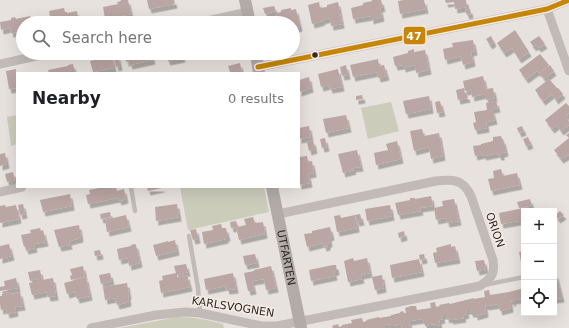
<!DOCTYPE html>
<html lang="en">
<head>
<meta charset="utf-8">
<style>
  :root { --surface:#fff; --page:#f6f6f6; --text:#202124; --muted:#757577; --line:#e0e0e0 }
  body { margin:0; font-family:"DejaVu Sans",sans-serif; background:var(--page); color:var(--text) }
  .controls { position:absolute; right:12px; bottom:12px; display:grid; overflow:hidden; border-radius:0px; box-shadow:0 4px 16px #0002 }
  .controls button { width:36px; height:36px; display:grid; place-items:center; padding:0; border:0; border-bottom:1px solid var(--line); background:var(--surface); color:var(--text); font:20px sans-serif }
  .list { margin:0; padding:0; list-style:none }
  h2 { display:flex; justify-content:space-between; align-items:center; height:52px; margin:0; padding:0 16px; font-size:17px }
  h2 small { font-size:13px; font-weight:400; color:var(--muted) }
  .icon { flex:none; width:22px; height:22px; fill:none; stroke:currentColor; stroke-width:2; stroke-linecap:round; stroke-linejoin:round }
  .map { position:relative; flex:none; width:569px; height:328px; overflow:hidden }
  .search { position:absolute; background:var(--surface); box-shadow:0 4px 16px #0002; left:16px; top:16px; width:284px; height:44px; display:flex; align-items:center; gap:10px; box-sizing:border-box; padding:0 14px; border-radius:22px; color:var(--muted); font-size:15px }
  .panel { position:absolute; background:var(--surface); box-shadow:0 4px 16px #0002; left:16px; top:72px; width:284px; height:116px; border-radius:0px }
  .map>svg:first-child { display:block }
  .green { fill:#cbccba }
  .building { fill:#baa6a2; filter:url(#shadow) }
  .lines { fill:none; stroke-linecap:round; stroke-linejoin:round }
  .service { stroke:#c1bab7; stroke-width:4.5 }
  .minor { stroke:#c1bab7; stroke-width:9 }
  .secondary { stroke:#b2aba8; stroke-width:12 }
  .bus-1-casing { stroke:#f6ece5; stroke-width:8 }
  .bus-1 { stroke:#c6860a; stroke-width:5 }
  .bus-dot { fill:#312826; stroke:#f6ece5; stroke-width:1.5 }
  .labels { text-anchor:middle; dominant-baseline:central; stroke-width:3; stroke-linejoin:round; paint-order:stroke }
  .street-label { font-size:11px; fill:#312826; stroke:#f6ece5 }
  .line-badge { stroke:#f6ece5; stroke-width:1.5 }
  .badge-label { font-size:11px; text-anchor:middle; font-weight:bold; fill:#fff }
</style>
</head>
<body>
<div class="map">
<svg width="569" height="328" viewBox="0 0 569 328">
  <defs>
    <filter id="shadow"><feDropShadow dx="2.5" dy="4.5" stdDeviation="0" flood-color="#0004"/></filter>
  </defs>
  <rect width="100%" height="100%" fill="#e8e2de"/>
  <path class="green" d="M391,102L399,131L368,139L361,108Z
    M17,115V144L11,146L7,117Z
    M180,187H264L269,212L188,230Z
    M178,317C194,317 208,320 223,324L224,328H119Z"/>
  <path class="building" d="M121,0H128L131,14L105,19L103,7L118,4L117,2L121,1Z
    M147,0H174L175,4L149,9Z
    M372,0H381L383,7L380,8L382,17L371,20V16L353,19L351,8L363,5V3L372,1Z
    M404,0H424L426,9L400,14L398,1Z
    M445,0H466L467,7L455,9L454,2L446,3Z
    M319,2L320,8L327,7V5L338,2L342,24L331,26L330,18L322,20L323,21L312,24L308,5Z
    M274,6L276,11L265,14L263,8Z
    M64,8L65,12H67V13L77,11L79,23H56L54,16L50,17L49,11Z
    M291,8V10L296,9L300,27L293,29V23H278L276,13L281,12V10Z
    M470,9L471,14L467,15L465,10Z
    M30,16L31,23H23V31L11,33L10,28L1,30L0,22L11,20V18L15,17L16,19Z
    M515,30L529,52L519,59L512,48L504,53L497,43Z
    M491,36L494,42L490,45L486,39Z
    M539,36L545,44L539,48L536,45L534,47L530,42Z
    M473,40L475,51L471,52L473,62L463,65L461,56L445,60L443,49L453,47L452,43Z
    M414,49V52L425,50L429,70L416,73L415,65L403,68V65L395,66L393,57L408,53V51Z
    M128,53H151L153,60L130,65L129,61L126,62L125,54Z
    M165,53H187V54L182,55L183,58L168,61Z
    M540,54L549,65L539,73L537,71L526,79L519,70Z
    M112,56L114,68L93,72L90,61Z
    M114,56H118L120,66L116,67Z
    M378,59L379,66L384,65L387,76L378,78L377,72L353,77L350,65Z
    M240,63L242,73H227L230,72L228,66Z
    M73,64L75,73H49L48,70L68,66V65Z
    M346,65L348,75L342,76L340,67Z
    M550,65L554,71L544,79L540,73Z
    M16,69L17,88L9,89L6,71Z
    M338,69L342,87L330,89L329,85L321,87L318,74Z
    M483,76L486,89L493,88L495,98L486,100L485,94L472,97L471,90L465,91L463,81Z
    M309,77L311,88L299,92V80Z
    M549,79L557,88H558L563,94L556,100L552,94L543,101L535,90Z
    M464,88L465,95H467L468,98L458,100L456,90Z
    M362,95L363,99L356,100V96Z
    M429,96L431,109L406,114L403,101Z
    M440,101L443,112L437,113L435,102Z
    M496,101L498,108L492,109L495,120L486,122L487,128L475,130L473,123L476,122L474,112L487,110L486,103Z
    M566,103L569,106V113L566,115L567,117L566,118L569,122V125L561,131L557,125L552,129L545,120Z
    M346,115L349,128L326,133L323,119Z
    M309,126L311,137L299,139V128Z
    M522,126L524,131L519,133L517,128Z
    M422,129L424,136L439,133L443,156L431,159L429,147L414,151L410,131Z
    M569,133V156L568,155L561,159L554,150L569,138L566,135Z
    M501,136L502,139H503L506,152L502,153V156H499L498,153L484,156L483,154L475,156L473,146L481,145V144L493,141V137Z
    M528,137L531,144L526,146L523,139Z
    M325,138L327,147L322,148L320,139Z
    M313,140L315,149L309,151L307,142Z
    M397,141L401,159L376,165L374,153L388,150L386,144Z
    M357,150L361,167L353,168L354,170L343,173L338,154Z
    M5,153L7,164L0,166V154Z
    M307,156L308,162L312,161L314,173L308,174L310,183L299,185V164H300L299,162V157Z
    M501,169L503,176L517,173L520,185L491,191L488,179L494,178L493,171Z
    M13,172L15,180L7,182L5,174Z
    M99,187H116L117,191L124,189L126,199L119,201L118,198L88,204L86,195L90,194L89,190L99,188Z
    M147,187H162V188L148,191Z
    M70,194L72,206L43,212L40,200Z
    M431,196L433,206L420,208L421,211L398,215L395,203L410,200V198H415V199Z
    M454,199L459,221L447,223L446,218L436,220L434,208L443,206L442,201Z
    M530,199L532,205L519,208L517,202Z
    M23,204L25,214L20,215L18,205Z
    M177,204L179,217L156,221L155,207Z
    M5,205L6,207L16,205L19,219L0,223V206Z
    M390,205L392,216L388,217L367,221L365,209Z
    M528,207L529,211H524V220L501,224L499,213Z
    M560,211L564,215L558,219L555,215Z
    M110,212L111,217L101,219L100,214Z
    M360,214L362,221L357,222L355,215Z
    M126,215L129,227L107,232L105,220Z
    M340,215L341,218L355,215L357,228L337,232L334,216Z
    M253,217L255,223L263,222L265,234L239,240L236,227L231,228L230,222L236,221L238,227L246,225L244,219Z
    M221,224L222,228H226L228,237H226V239L204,244L202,232L213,230L212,226Z
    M79,225L81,238L69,241L70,245L59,247L54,230Z
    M330,227L332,236L329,237L330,242L328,244V246L324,247L323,243L307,247L304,234L312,233V231Z
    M40,228L41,231L43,230L46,242L34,244L35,248L26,250L25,246L24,247L21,235L31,233L30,230Z
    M196,229L198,239L193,240L190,230Z
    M404,231L405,236L399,238L398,233Z
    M175,240L177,251L156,256L153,245L165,242L168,241V242Z
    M522,243H524V261L521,262L519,252L523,251Z
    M9,244L12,256L0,259V246Z
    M135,244L136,245L140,263L129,266L128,258L119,260L117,249L131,246V245Z
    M451,244V247L455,246L458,259L435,263L433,253L437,252L436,248Z
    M100,250L101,255L95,256L94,251Z
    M255,254L257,263L245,265L243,256Z
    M424,254L425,259L420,260L419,255Z
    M353,258L354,261L367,258L370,273L361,275L362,279L348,282L344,261Z
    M419,259L422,272L392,278L390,265Z
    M484,260L486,269L477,271L475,261Z
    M186,264L188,272L177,275V277L187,275L190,287L161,293L159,281L163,280L162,276L176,273L174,266Z
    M333,265H336L337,271H334L335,276L311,281L309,270Z
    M83,266L85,276L71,280L70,276L72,275L70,269Z
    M271,266L276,288L266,290L264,279L252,281L254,290L248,291L244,273L254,271V270Z
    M40,270L42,280L53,278L56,296L48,297L47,292L32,295L29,283L36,282V279L30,281L28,272Z
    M110,273L112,281L101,284L99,275Z
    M233,273L236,289L227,290L226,286L206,290L204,279Z
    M554,274H556L562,298L554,299Z
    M382,275L384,288L375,290L372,277Z
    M86,277L90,296L77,299L75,292L67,294L64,283Z
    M16,278L18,288L0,291V287L5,286L4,281Z
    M127,283L129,295H128L129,302L117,305L115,298L105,300L103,287Z
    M524,288V304L522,299L513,300L514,302H512L511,300H510L511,308L500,311L498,304L487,306L486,305H485L486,313L475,316V313H471L470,310H466L467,314L463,315L464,318L451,320L450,318L447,319L446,315H442L443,319L439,320L440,325L435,326L434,324L425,326L423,319L409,321L411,328H402L401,324L393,326H390L389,324L385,325V328H333L332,326L338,324L339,327L342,326V325L352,323L351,320L362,318L363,322L367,321L366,320L379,317V318L391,316V315L400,313V312L403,311L404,313H406L405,308L411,306H416L417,310L431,308L430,303L435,302L436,307L440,306L439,305L449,303L450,304L474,298V299L485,297L484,291L489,290L490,295L509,292Z
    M11,292V294L20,292L23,306L15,307L16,312L7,314L6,309L1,310L0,304V296H2V294Z"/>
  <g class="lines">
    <path class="service" d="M131,187L135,211
      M189,236L198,288L200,313
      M484,285L524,277"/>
    <path class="minor" d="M547,9L569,71
      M198,23L248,12
      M0,64L50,53
      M258,67L547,9L569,0
      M0,192L22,187
      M91,328L156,315L185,312L200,313L262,326H277L480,286C492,277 495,275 493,260L471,196C463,179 453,179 436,181L278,214"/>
    <g class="secondary">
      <path d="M245,0L250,23"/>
      <path d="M256,53L259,73"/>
      <path id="s1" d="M272,187L301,328"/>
    </g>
    <g class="bus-1-casing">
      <path id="bus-1" d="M258,67L547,9L569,0"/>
    </g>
    <use href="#bus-1" class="bus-1"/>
  </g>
  <circle class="bus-dot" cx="315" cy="55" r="3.5"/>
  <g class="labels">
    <g class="street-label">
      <text transform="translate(495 230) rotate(71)">ORION</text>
      <text stroke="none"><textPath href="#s1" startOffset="72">UTFARTEN</textPath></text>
      <text transform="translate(233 307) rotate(9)">KARLSVOGNEN</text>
    </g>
  </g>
  <rect class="line-badge" x="403" y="26" width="23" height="19" rx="4" fill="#c6860a"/>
  <g class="badge-label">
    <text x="414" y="40">47</text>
  </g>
</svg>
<div class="controls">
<button>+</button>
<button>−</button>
<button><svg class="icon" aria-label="locate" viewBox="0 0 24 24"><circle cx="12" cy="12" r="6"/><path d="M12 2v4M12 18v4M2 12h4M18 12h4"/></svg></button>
</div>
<div class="search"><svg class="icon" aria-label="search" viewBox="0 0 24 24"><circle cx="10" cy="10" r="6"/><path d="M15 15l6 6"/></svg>Search here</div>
<section class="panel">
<h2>Nearby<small>0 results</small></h2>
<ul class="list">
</ul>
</section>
</div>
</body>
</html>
